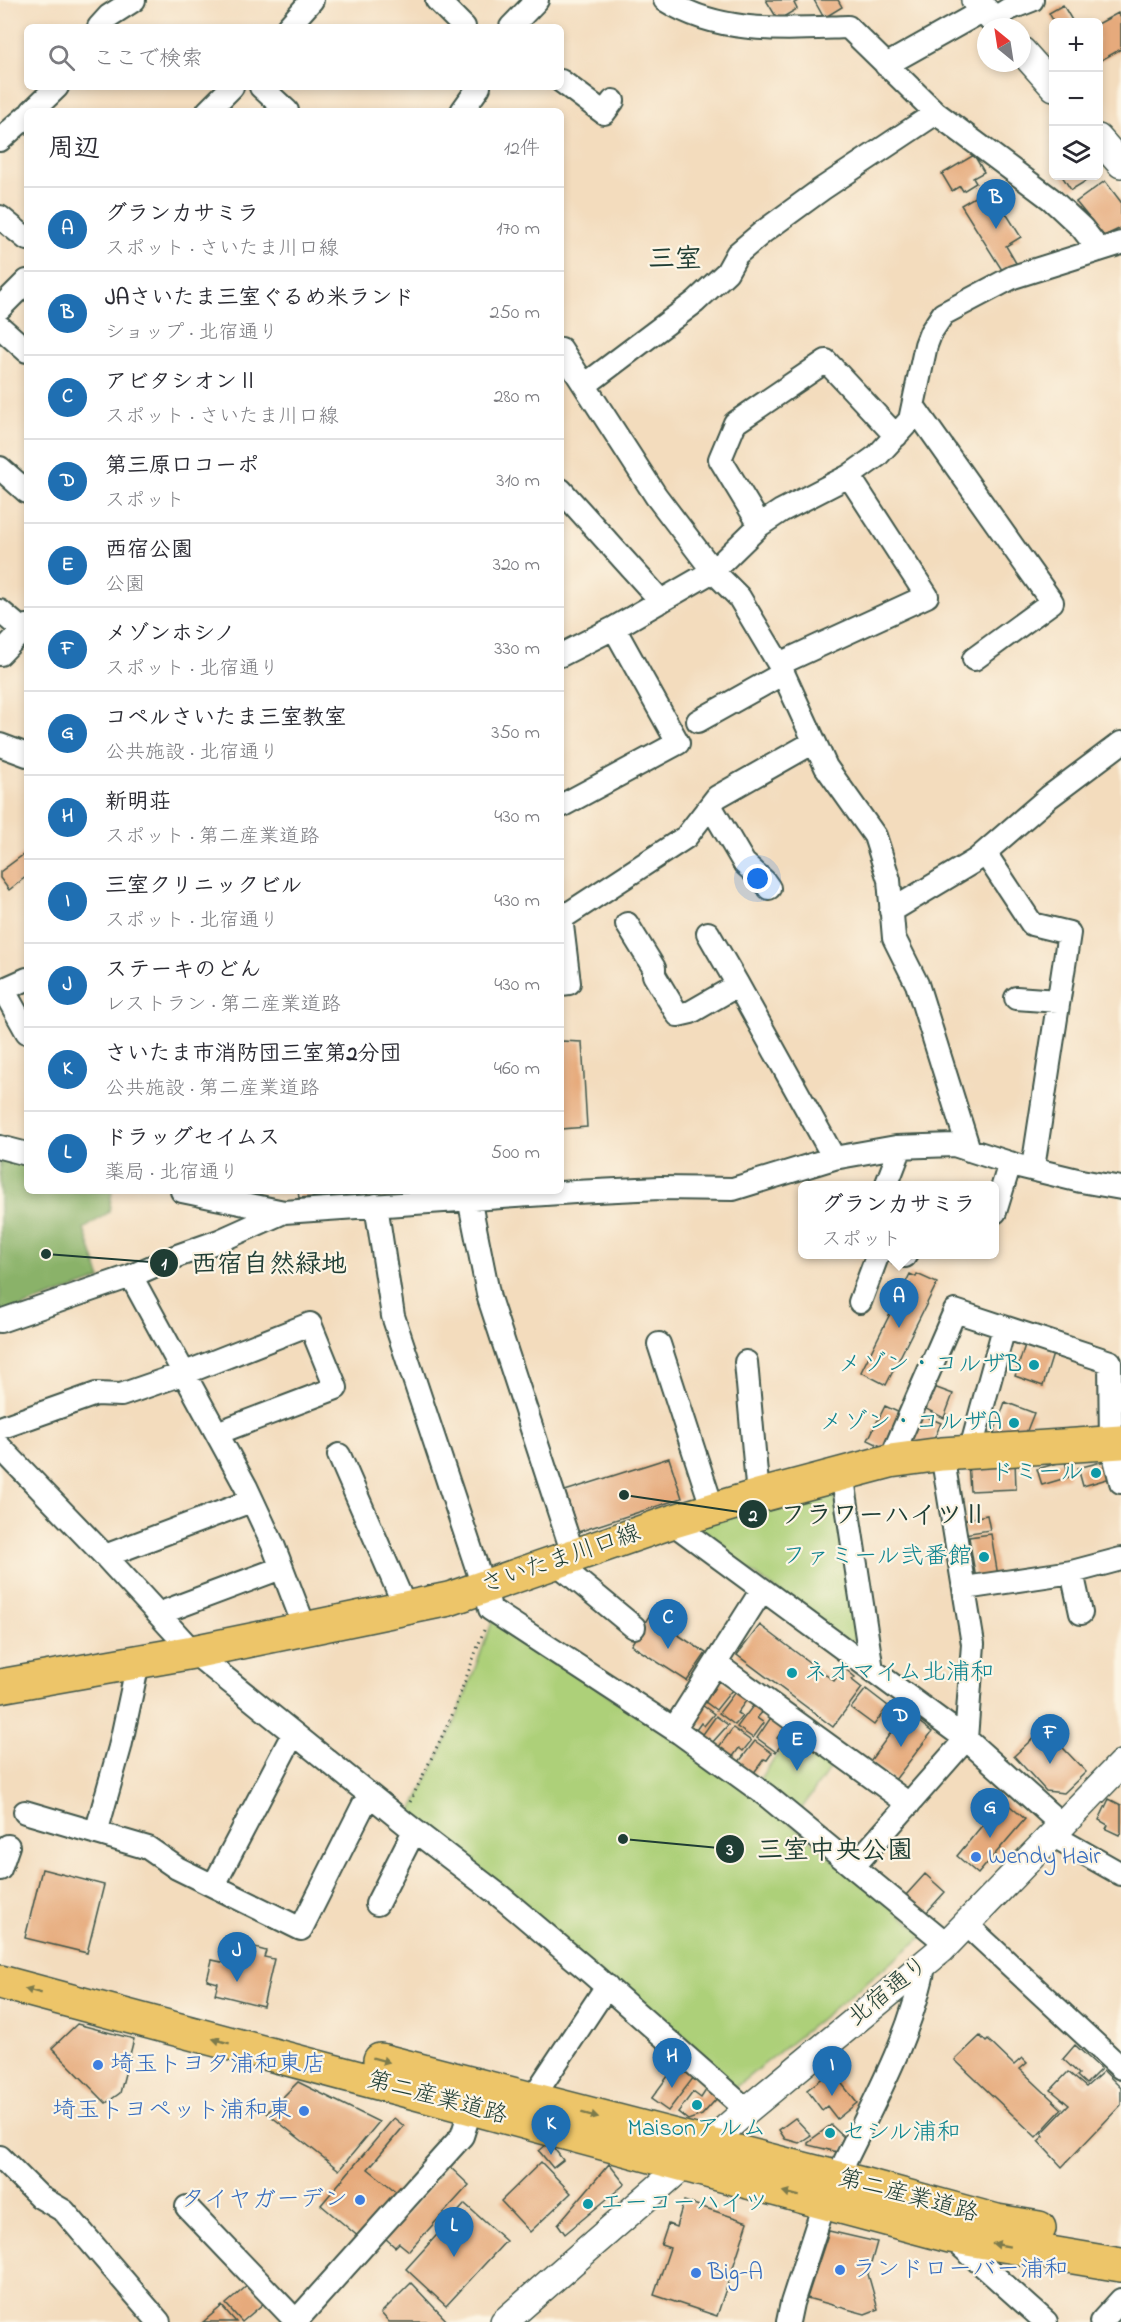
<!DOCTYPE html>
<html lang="ja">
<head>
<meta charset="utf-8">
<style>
  :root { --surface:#fff; --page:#f7f7f7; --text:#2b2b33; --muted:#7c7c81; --line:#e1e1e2; --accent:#1f6fb2 }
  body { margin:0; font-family:"Indie Flower","Klee One",sans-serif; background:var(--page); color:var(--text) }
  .controls { position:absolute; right:18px; top:18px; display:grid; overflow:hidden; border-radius:9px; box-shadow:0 3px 9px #0003 }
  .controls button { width:54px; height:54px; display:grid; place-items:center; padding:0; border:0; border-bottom:2px solid var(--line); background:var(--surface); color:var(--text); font:30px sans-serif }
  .compass { position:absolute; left:977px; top:18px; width:54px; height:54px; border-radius:50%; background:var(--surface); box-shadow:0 3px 9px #0003; rotate:330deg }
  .you { position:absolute; left:758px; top:879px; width:21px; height:21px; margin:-15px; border:4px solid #fff; border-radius:50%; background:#1a73e8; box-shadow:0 0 0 9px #1a73e833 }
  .badge { display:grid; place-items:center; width:39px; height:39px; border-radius:50%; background:var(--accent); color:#fff; font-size:20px; font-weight:700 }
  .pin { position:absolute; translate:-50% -50px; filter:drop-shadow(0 2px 3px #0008) }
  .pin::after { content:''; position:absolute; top:32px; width:21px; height:18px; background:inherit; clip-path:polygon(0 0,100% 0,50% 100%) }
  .popup { position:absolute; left:798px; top:1181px; width:201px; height:78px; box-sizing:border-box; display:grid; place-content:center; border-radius:9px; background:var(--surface); filter:drop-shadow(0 2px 4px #0005); font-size:20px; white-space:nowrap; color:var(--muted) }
  .popup b { font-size:22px; color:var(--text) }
  .popup::after { content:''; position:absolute; left:50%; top:100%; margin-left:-12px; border:12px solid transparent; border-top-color:var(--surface) }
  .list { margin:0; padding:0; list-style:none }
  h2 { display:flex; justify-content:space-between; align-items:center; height:78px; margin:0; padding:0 24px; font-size:26px }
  h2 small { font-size:20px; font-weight:400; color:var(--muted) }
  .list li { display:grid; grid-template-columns:39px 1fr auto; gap:18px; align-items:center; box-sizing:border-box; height:84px; padding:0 24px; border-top:2px solid var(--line) }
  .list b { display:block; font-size:22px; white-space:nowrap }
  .list p { margin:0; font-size:20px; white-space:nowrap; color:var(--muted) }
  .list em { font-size:20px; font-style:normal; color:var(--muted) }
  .icon { flex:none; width:33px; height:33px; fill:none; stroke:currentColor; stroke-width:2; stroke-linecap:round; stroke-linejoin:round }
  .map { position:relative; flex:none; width:1121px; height:2322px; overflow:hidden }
  .search { position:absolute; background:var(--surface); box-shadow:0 3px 9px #0003; left:24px; top:24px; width:540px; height:66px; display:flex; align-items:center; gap:15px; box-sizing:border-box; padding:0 21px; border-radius:9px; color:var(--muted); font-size:22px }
  .panel { position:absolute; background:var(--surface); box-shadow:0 3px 9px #0003; left:24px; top:108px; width:540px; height:1086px; border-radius:9px }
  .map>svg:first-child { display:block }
  .green { fill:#add079; stroke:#668656; stroke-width:1.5 }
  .forest { fill:#8ab269; stroke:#54784e; stroke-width:1.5 }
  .building { fill:#e6aa7c }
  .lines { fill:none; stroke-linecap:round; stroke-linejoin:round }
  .minor-casing { stroke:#3f5549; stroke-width:26 }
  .tertiary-casing { stroke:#3f5549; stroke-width:30 }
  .primary-casing { stroke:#3f5549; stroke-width:36 }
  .path { stroke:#3f5549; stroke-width:3; stroke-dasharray:1.5 4.5; stroke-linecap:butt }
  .minor { stroke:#fff; stroke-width:22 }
  .tertiary { stroke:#fff; stroke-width:27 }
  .primary { stroke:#edc569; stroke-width:33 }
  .oneway { fill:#7c7a4c }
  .culture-dot { fill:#0f9aa8; stroke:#fcf5e5; stroke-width:2 }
  .shop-dot { fill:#3f7fe0; stroke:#fcf5e5; stroke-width:2 }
  .labels { text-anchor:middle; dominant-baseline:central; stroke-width:4.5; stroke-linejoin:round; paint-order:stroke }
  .culture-label { font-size:24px; fill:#0d838f; stroke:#fcf5e5; text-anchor:end }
  .street-label { font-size:24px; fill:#1f3d34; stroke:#fcf5e5 }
  .shop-label { font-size:24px; fill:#366cbe; stroke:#fcf5e5; text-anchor:start }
  .quarter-label { font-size:27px; font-weight:bold; fill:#1f3d34; stroke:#fcf5e5 }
  .leader { fill:none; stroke:#1f3d34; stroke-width:2 }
  .callout-dot { fill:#1f3d34; stroke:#fcf5e5; stroke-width:2 }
  .mark-label { font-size:18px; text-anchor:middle; font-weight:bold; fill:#fff }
  .callout-label { font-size:26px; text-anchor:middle; font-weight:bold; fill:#1f3d34; stroke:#fcf5e5; stroke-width:4.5; stroke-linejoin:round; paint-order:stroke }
</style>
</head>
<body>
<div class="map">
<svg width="1121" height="2322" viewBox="0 0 1121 2322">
  <rect width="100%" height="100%" fill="#fcf5e5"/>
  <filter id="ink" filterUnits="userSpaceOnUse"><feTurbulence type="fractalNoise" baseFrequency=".0167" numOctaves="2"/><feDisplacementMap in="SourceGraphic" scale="12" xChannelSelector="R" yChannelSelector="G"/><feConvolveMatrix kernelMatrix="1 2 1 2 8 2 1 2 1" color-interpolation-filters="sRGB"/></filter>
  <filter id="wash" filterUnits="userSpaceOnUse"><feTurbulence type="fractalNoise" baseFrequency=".008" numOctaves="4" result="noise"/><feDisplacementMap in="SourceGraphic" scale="24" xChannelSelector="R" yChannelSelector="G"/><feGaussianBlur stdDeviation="1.35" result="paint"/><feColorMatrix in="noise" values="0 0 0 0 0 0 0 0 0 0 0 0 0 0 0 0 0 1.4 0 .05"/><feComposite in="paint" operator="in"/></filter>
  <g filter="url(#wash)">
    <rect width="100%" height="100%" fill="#f3dcbd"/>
    <path class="green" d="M832,1482L863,1635L848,1643L699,1533L703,1519Z
      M494,1617L758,1797L925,1935L733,2089L408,1819L454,1725Z
      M796,1729L835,1761L800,1811L758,1781Z"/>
    <path class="forest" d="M0,1154L27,1159V1191H112L109,1212L84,1229L101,1279L0,1315Z"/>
    <g id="blocks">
      <path class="building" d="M766,0H800L794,3L797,9L778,20Z
        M814,0H838L842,7L824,18Z
        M1063,5L1073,22H1054L1049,13Z
        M1118,13L1121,18V49L1098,62V24Z
        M974,155L984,172L973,178L976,183L963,191L960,186L952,191L942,174Z
        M1062,176H1094L1071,190Z
        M1105,181L1121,202V228L1104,236L1076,202Z
        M990,188L1021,237L1006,246L1016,263L1002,270L961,205Z
        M27,852V876L9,890L0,878V872Z
        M561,1041L582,1042L587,1127L561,1129Z
        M298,1191H359V1193L299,1198Z
        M910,1274L916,1277L917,1274L937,1283L886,1385L861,1372Z
        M1025,1345L1053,1354L1043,1386L1015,1376Z
        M934,1387L953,1394L944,1418L926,1409Z
        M1005,1402L1034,1413L1022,1443L994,1433Z
        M885,1406L902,1414L895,1430L891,1428L889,1433L892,1434L885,1448L868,1440Z
        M920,1414L941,1423L932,1444L907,1443Z
        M669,1458L682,1498L578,1532L565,1491Z
        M1015,1460L1016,1489L970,1491L968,1462Z
        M1109,1460L1114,1477L1083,1486L1078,1468Z
        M1065,1461L1069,1477L1042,1485L1037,1469Z
        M987,1515L990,1530L964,1534L962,1520Z
        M991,1534L998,1576L976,1579L969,1537Z
        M649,1616L706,1653L687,1681L631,1645Z
        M760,1625L834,1681L844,1668L855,1677L852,1680L862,1688L833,1727L737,1655Z
        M718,1679L732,1690L716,1710L704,1701L709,1695L707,1693Z
        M738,1688L749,1697L737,1713L742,1716L735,1725L719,1713Z
        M866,1689L888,1706L874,1725L851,1708Z
        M756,1702L765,1709L757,1718L764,1723L753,1738L737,1727Z
        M702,1705L714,1714L704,1726L701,1723L694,1733L687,1728Z
        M906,1712L932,1732L895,1780L870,1761Z
        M716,1716L728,1725L711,1744L701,1737Z
        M772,1716L787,1724L777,1738L783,1742L776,1752L757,1738Z
        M733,1728L751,1741L743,1751L739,1748L732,1758L718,1748Z
        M1044,1728L1086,1772L1064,1793L1046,1791L1014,1756Z
        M755,1741L772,1753L767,1760L764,1759L753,1774L738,1763Z
        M1109,1799L1121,1805V1832L1119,1835L1106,1829L1108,1825L1099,1820Z
        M1003,1800L1025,1819L978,1874L957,1856Z
        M42,1869L104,1885L87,1953L25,1938Z
        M925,1874L945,1892L926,1913L906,1895Z
        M237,1943L266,1951L264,1957L274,1959L263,2006L215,1994L218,1983L207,1980L212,1960L231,1964Z
        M77,2024L134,2039L120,2093L106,2103L52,2048Z
        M980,2036L986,2042L988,2040L1014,2065L1022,2058L1027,2063L1020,2069L1062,2109L1036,2137L955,2060Z
        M1075,2045L1101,2069L1086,2084L1077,2076L1079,2074L1063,2059Z
        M677,2064L694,2077L668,2111L651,2099Z
        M832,2071L857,2103L837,2119L827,2106L822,2110L807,2090Z
        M1104,2071L1121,2088V2105L1062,2167L1038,2141L1044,2136L1042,2133L1069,2105L1051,2090L1068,2072L1086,2087Z
        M298,2082L379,2122L339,2170L267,2113Z
        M708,2087L719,2096L702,2115L688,2120L678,2112L693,2092L701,2098Z
        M394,2118L404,2126L368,2169L398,2193L360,2238L321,2205Z
        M795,2118L811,2135L799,2143L785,2139L779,2130Z
        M831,2125L847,2140L842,2153L808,2145V2142Z
        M546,2145L553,2147L563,2160L553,2168L539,2151Z
        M541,2162L571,2193L530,2232L501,2201Z
        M609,2164L625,2184L565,2234L558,2224Z
        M450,2167L469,2185L409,2251L399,2243L395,2247L385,2238Z
        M684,2201L748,2222L717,2316L654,2295L670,2248L661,2245L668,2224L676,2227Z
        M465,2204L506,2241L446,2306L406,2269Z
        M829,2231L877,2242L868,2274L878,2309L865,2314L807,2298Z
        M411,2283L448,2322H389L381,2313Z
        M248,2285L264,2303L242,2322L226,2304Z
        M222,2306L236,2322H203Z"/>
    </g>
  </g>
  <g filter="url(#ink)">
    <use href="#blocks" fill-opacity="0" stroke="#3f5549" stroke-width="1.5"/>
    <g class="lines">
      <g class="minor-casing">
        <path id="minor" d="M437,0L464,27
          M665,0C720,35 786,29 848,27L936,113L1051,199L1082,228L1099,250
          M993,19L1009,9L1032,0
          M99,27L109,16L134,0
          M288,27L312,0
          M511,27L537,0
          M886,65L984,10
          M561,81L604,113L613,101
          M261,87L287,111
          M32,111L57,87
          M208,111L232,87
          M462,111L479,87
          M0,140L27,116
          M0,217L27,239
          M0,308L27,281
          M0,327L27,351
          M561,349L656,496L713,571L739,597L779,664L826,767L875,836L889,880L894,938L917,984L969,1150
          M585,385L695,302L727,272L737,254L763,232L822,189L936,113
          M914,407L1052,602L974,659
          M0,468L27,492
          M561,490L661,601
          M760,525L720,459L735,423L826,361L896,436
          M0,611L27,634
          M0,654L27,626
          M561,655L614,628L713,571L760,525L781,511L849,476L877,456L910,420L926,345L931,332L943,314L1013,277L1121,243
          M779,664L927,596L849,476
          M698,721L782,674
          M0,745L27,755
          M561,806L678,743L614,628
          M711,807L744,863L764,881L769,888
          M985,853L1032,924L1069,933L1033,1168
          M891,911L976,860L1049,797L1121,743
          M561,917L569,983L561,984
          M562,918L686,837L717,797L814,742
          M627,924L654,968V975L678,1015L691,1012L738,985L834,1158
          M708,933L738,985
          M0,991L27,979
          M0,994L4,991L27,1032
          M1016,998L1058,1001
          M0,1147L27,1154
          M886,1186L901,1147
          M182,1191L284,1212
          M469,1198L489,1298L573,1554
          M376,1205L393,1316L483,1586
          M995,1212L1010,1163
          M900,1254L905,1256
          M131,1276L246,1487L273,1545L305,1628
          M860,1302L878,1254
          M0,1321L131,1276L177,1256L219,1241L284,1212L575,1192L660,1188L733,1189L834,1158L896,1147L954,1145L1019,1166L1081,1181L1121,1188
          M659,1344L713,1510
          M746,1362L758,1496
          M0,1428L96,1394L121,1395L185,1373L310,1324L336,1388L217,1433
          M0,1447L105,1556L193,1652L406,1824L500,1896L590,1972L747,2110
          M970,1452L1004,1328
          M339,1455L406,1609
          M890,1461L955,1311L1110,1362L1111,1443L1121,1482
          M842,1473L872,1670
          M671,1522L966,1739L1063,1826
          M105,1556L251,1501
          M554,1561L634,1627
          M1072,1572L1081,1613
          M485,1586L490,1609L680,1733L767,1796L947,1944
          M965,1588L1072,1572L1121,1559
          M158,1614L281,1568
          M716,1664L909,1804
          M674,1729L762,1590
          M25,1812L148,1848L177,1868L301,1929L369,1794
          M96,1833L120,1747L138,1663
          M1052,1835L1121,1874
          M854,1866L966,1739L973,1644L942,1454
          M0,1869L8,1846
          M214,1885L293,1734
          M377,1904L414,1831
          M966,1924L1121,2068
          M532,2099L607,1986
          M0,2157L40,2197L64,2211L159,2322
          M837,2178C870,2108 911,2039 925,1962
          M187,2207L297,2322
          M951,2237L1046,2322
          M296,2321L462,2136L471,2108
          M788,2322L792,2303L824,2204
          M1101,2322L1121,2300"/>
      </g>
      <g class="tertiary-casing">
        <path id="tertiary" d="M975,0L1000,27
          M1022,51L1054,87
          M1098,138L1121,164
          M504,2322L747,2110L941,1950L1121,1764"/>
      </g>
      <g class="primary-casing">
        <path id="primary" d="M0,1686L193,1652L449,1599L671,1522L758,1496L890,1461L942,1454L1121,1442
          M0,1982L950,2236L1121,2265
          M380,2060L862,2184L997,2221L1039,2228"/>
      </g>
      <path class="path" d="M410,1802L451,1718L484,1630"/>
      <use href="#minor" class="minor"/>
      <use href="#tertiary" class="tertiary"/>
      <use href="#primary" class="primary"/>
    </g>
    <defs><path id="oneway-solid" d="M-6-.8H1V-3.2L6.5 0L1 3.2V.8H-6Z" transform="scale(1.5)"/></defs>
    <g class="oneway">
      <use href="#oneway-solid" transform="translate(33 1991) rotate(-165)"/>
      <use href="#oneway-solid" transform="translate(221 2041) rotate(-165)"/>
      <use href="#oneway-solid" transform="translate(381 2060) rotate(15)"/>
      <use href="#oneway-solid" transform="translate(590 2115) rotate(15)"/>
      <use href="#oneway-solid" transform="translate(791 2194) rotate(-165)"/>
      <use href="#oneway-solid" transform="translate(1001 2245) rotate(-170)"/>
    </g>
  </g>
  <g class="culture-dot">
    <circle cx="1034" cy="1365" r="6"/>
    <circle cx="1014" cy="1423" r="6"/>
    <circle cx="1096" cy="1473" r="6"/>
    <circle cx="984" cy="1557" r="6"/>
    <circle cx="792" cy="1673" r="6"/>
    <circle cx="697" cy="2105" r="6"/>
    <circle cx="830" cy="2133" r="6"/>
    <circle cx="588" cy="2204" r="6"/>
  </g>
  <g class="shop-dot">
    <circle cx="976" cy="1857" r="6"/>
    <circle cx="98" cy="2065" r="6"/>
    <circle cx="304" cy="2111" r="6"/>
    <circle cx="360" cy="2200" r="6"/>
    <circle cx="840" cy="2270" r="6"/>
    <circle cx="696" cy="2273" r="6"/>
  </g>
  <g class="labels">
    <g class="culture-label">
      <text x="1022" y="1365">メゾン・コルザB</text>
      <text x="1002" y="1423">メゾン・コルザA</text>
      <text x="1084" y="1473">ドミール</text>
      <text x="972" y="1557">ファミール弐番館</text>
      <text x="804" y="1673" text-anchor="start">ネオマイム北浦和</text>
      <text x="697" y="2129" text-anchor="middle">Maisonアルム</text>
      <text x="842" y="2133" text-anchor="start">セシル浦和</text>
      <text x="600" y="2204" text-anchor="start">エーコーハイツ</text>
    </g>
    <g class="street-label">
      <text transform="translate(561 1560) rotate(-19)">さいたま川口線</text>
      <text transform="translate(889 1992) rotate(-39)">北宿通り</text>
      <text transform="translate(437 2099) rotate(15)">第二産業道路</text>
      <text transform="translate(908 2197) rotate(15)">第二産業道路</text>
    </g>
    <g class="shop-label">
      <text x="988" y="1857">Wendy Hair</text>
      <text x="110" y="2065">埼玉トヨタ浦和東店</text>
      <text x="292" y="2111" text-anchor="end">埼玉トヨペット浦和東</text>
      <text x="348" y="2200" text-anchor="end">タイヤガーデン</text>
      <text x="852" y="2270">ランドローバー浦和</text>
      <text x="708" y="2273">Big-A</text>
    </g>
    <g class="quarter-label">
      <text x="675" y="260">三室</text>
    </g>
  </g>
  <path class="leader" d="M46 1254L164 1263M624 1495L753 1514M623 1839L730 1849"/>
  <g class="callout-dot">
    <circle cx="46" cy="1254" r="6"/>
    <circle cx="624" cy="1495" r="6"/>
    <circle cx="623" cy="1839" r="6"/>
    <circle cx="164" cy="1263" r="15"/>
    <circle cx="753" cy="1514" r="15"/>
    <circle cx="730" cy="1849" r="15"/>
  </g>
  <g class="mark-label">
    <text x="164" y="1269">1</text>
    <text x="753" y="1521">2</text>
    <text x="730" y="1855">3</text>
  </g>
  <g class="callout-label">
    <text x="269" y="1272">西宿自然緑地</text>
    <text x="884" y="1523">フラワーハイツⅡ</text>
    <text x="835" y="1858">三室中央公園</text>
  </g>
</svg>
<div class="controls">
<button>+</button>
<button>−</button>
<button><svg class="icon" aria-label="layers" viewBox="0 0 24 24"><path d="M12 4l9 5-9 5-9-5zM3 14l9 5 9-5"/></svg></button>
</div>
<svg class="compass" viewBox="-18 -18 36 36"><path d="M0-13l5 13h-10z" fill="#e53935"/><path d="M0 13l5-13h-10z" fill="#7c7c81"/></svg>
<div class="you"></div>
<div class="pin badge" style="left:899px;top:1328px">A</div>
<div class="popup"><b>グランカサミラ</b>スポット</div>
<div class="pin badge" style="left:996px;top:229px">B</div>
<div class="pin badge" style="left:668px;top:1649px">C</div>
<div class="pin badge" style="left:901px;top:1747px">D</div>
<div class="pin badge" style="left:797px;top:1771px">E</div>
<div class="pin badge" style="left:1050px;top:1764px">F</div>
<div class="pin badge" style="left:990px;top:1838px">G</div>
<div class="pin badge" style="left:672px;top:2088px">H</div>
<div class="pin badge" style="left:832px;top:2096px">I</div>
<div class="pin badge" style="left:237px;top:1982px">J</div>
<div class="pin badge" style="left:551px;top:2155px">K</div>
<div class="pin badge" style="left:454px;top:2257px">L</div>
<div class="search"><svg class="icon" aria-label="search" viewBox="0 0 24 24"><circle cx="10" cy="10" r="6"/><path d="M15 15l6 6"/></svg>ここで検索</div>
<section class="panel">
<h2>周辺<small>12件</small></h2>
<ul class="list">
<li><span class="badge">A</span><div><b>グランカサミラ</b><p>スポット · さいたま川口線</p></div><em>170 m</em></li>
<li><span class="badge">B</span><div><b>JAさいたま三室ぐるめ米ランド</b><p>ショップ · 北宿通り</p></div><em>250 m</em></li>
<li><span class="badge">C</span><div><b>アビタシオンⅡ</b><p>スポット · さいたま川口線</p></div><em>280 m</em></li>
<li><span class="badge">D</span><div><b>第三原口コーポ</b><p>スポット</p></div><em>310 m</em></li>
<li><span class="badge">E</span><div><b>西宿公園</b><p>公園</p></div><em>320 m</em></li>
<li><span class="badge">F</span><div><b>メゾンホシノ</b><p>スポット · 北宿通り</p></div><em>330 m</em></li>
<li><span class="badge">G</span><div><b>コペルさいたま三室教室</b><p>公共施設 · 北宿通り</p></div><em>350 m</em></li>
<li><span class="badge">H</span><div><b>新明荘</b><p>スポット · 第二産業道路</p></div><em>430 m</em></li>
<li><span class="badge">I</span><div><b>三室クリニックビル</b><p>スポット · 北宿通り</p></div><em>430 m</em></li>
<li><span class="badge">J</span><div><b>ステーキのどん</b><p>レストラン · 第二産業道路</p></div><em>430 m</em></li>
<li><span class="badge">K</span><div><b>さいたま市消防団三室第2分団</b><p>公共施設 · 第二産業道路</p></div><em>460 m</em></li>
<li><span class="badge">L</span><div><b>ドラッグセイムス</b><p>薬局 · 北宿通り</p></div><em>500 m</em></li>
</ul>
</section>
</div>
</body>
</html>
